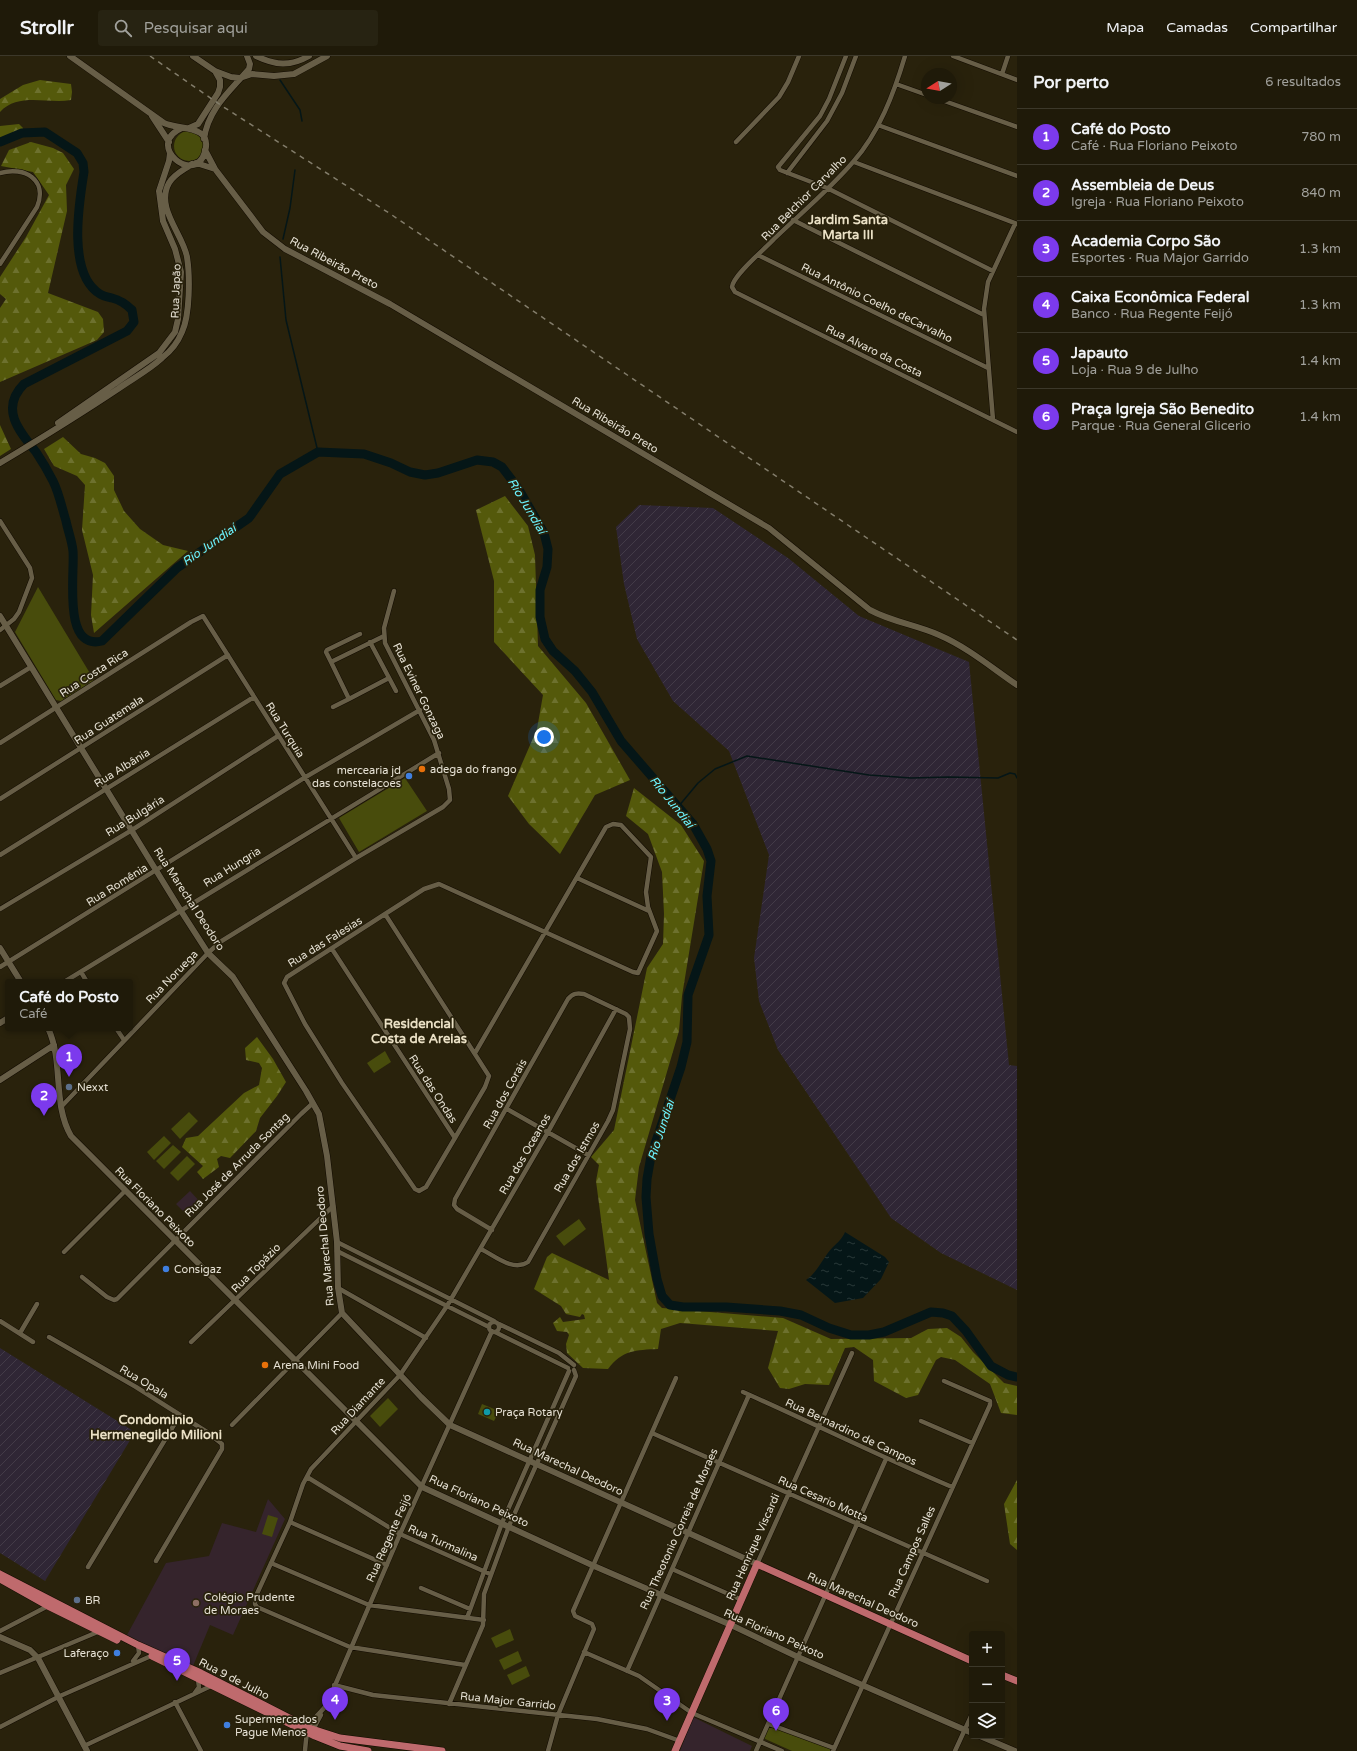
<!DOCTYPE html>
<html lang="pt">
<head>
<meta charset="utf-8">
<style>
  :root { --surface:#1f1a09; --page:#272312; --text:#f1f3f6; --muted:#a1a19c; --line:#3c382a; --accent:#7c3aed }
  body { margin:0; font-family:"Varela Round",sans-serif; background:var(--page); color:var(--text) }
  .controls { position:absolute; right:12px; bottom:12px; display:grid; overflow:hidden; border-radius:4px; box-shadow:0 4px 16px #0002 }
  .controls button { width:36px; height:36px; display:grid; place-items:center; padding:0; border:0; border-bottom:1px solid var(--line); background:var(--surface); color:var(--text); font:20px sans-serif }
  .compass { position:absolute; left:921px; top:12px; width:36px; height:36px; border-radius:50%; background:var(--surface); box-shadow:0 4px 16px #0002; rotate:259deg }
  .you { position:absolute; left:544px; top:681px; width:14px; height:14px; margin:-10px; border:3px solid #fff; border-radius:50%; background:#1a73e8; box-shadow:0 0 0 6px #1a73e833 }
  .badge { display:grid; place-items:center; width:26px; height:26px; border-radius:50%; background:var(--accent); color:#fff; font-size:13px; font-weight:700 }
  .pin { position:absolute; translate:-50% -33px; filter:drop-shadow(0 1px 2px #0008) }
  .pin::after { content:''; position:absolute; top:21px; width:14px; height:12px; background:inherit; clip-path:polygon(0 0,100% 0,50% 100%) }
  .popup { position:absolute; left:5px; top:923px; width:128px; height:52px; box-sizing:border-box; display:grid; place-content:center; border-radius:4px; background:var(--surface); filter:drop-shadow(0 1px 3px #0005); font-size:13px; white-space:nowrap; color:var(--muted) }
  .popup b { font-size:15px; color:var(--text) }
  .popup::after { content:''; position:absolute; left:50%; top:100%; margin-left:-8px; border:8px solid transparent; border-top-color:var(--surface) }
  .list { margin:0; padding:0; list-style:none }
  h2 { display:flex; justify-content:space-between; align-items:center; height:52px; margin:0; padding:0 16px; font-size:17px }
  h2 small { font-size:13px; font-weight:400; color:var(--muted) }
  .list li { display:grid; grid-template-columns:26px 1fr auto; gap:12px; align-items:center; box-sizing:border-box; height:56px; padding:0 16px; border-top:1px solid var(--line) }
  .list b { display:block; font-size:15px; white-space:nowrap }
  .list p { margin:0; font-size:13px; white-space:nowrap; color:var(--muted) }
  .list em { font-size:13px; font-style:normal; color:var(--muted) }
  .icon { flex:none; width:22px; height:22px; fill:none; stroke:currentColor; stroke-width:2; stroke-linecap:round; stroke-linejoin:round }
  .map { position:relative; flex:none; width:1017px; height:1695px; overflow:hidden }
  header { display:flex; align-items:center; gap:24px; box-sizing:border-box; height:56px; padding:0 20px; background:var(--surface); border-bottom:1px solid var(--line) }
  header strong { font-size:19px }
  nav { display:flex; gap:22px; margin-inline-start:auto; font-size:14px }
  .search { width:280px; height:36px; background:var(--page); display:flex; align-items:center; gap:10px; box-sizing:border-box; padding:0 14px; border-radius:4px; color:var(--muted); font-size:15px }
  main { display:flex }
  aside { flex:1; background:var(--surface) }
  .map>svg:first-child { display:block }
  .industrial { fill:url(#industrial-furrows) }
  .education { fill:#35242c }
  .green { fill:#484c0c }
  .forest { fill:url(#forest-firs) }
  .water { fill:url(#water-ripples) }
  .lines { fill:none; stroke-linecap:round; stroke-linejoin:round }
  .stream { stroke:#051617; stroke-width:1.5 }
  .river { stroke:#051617; stroke-width:9 }
  .street-casing { stroke:#120b00; stroke-width:5.5 }
  .secondary-casing { stroke:#120b00; stroke-width:7 }
  .primary-casing { stroke:#120b00; stroke-width:8 }
  .street { stroke:#675e47; stroke-width:4.5 }
  .secondary { stroke:#675e47; stroke-width:6 }
  .primary { stroke:#bf6a6d; stroke-width:7 }
  .rail { stroke:#837d6b; stroke-width:1.5; stroke-dasharray:5 5; stroke-linecap:butt }
  .food-dot { fill:#e8710a; stroke:#29220c; stroke-width:1.5 }
  .shop-dot { fill:#3f7fe0; stroke:#29220c; stroke-width:1.5 }
  .service-dot { fill:#5c6f8a; stroke:#29220c; stroke-width:1.5 }
  .culture-dot { fill:#0f9aa8; stroke:#29220c; stroke-width:1.5 }
  .education-dot { fill:#8d6e63; stroke:#29220c; stroke-width:1.5 }
  .labels { text-anchor:middle; dominant-baseline:central; stroke-width:3.5; stroke-linejoin:round; paint-order:stroke }
  .street-label { font-size:11px; fill:#e6e1d4; stroke:#29220c }
  .poi-label { font-size:11px; fill:#e6e1d4; stroke:#29220c; text-anchor:start }
  .water-label { font-size:12px; font-style:italic; fill:#6cf4ff; stroke:#29220c }
  .quarter-label { font-size:13px; font-weight:bold; fill:#ebe1c6; stroke:#29220c }
</style>
</head>
<body>
<header>
<strong>Strollr</strong>
<div class="search"><svg class="icon" aria-label="search" viewBox="0 0 24 24"><circle cx="10" cy="10" r="6"/><path d="M15 15l6 6"/></svg>Pesquisar aqui</div>
<nav><a>Mapa</a><a>Camadas</a><a>Compartilhar</a></nav>
</header>
<main>
<div class="map">
<svg width="1017" height="1695" viewBox="0 0 1017 1695">
  <defs>
    <pattern id="industrial-furrows" width="10" height="10" patternUnits="userSpaceOnUse"><rect width="10" height="10" fill="#2f2635"/><path d="M-1 1l2-2M0 10L10 0M9 11l2-2" fill="none" stroke="#433b48"/></pattern>
    <pattern id="forest-firs" width="22" height="20" patternUnits="userSpaceOnUse"><rect width="22" height="20" fill="#54590b"/><path d="M5 1l3.5 6h-7zM16 11l3.5 6h-7z" fill="#6d712e"/></pattern>
    <pattern id="water-ripples" width="26" height="14" patternUnits="userSpaceOnUse"><rect width="26" height="14" fill="#051617"/><path d="M2 4q2-2 4 0t4 0M15 11q2-2 4 0t4 0" fill="none" stroke="#293838"/></pattern>
  </defs>
  <rect width="100%" height="100%" fill="#29220c"/>
  <path class="industrial" d="M639,449L713,452L788,502L859,560L969,606L1009,1009L1017,1010V1234L941,1197L891,1162L778,994L759,945L754,902L769,799L729,695L673,645L637,583L624,528L616,471Z
    M0,1292L135,1376L45,1525L0,1497Z"/>
  <path class="education" d="M190,1135L203,1149L190,1162L176,1148Z
    M268,1443L285,1463L233,1579L210,1569L193,1610L169,1601L127,1579L166,1507L209,1500L222,1467L256,1476Z
    M693,1661L752,1690L750,1695H680Z"/>
  <path class="green" d="M174 90a15 15 0 1 1 30 0a15 15 0 1 1-30 0Z
    M38,531L94,624L61,645L56,644L15,576Z
    M405,722L427,755L359,796L339,762Z
    M385,995L391,1006L374,1017L367,1007Z
    M189,1056L198,1065L180,1083L171,1073Z
    M164,1080L171,1087L154,1104L147,1096Z
    M173,1089L181,1096L164,1113L156,1105Z
    M187,1100L195,1108L178,1125L170,1117Z
    M579,1163L586,1173L564,1190L556,1180Z
    M388,1342L398,1353L380,1371L370,1360Z
    M482,1348L499,1355L494,1365L478,1358Z
    M268,1459L278,1462L272,1481L262,1478Z
    M510,1573L514,1584L496,1592L491,1582Z
    M518,1595L522,1605L504,1614L499,1604Z
    M526,1610L530,1620L512,1629L507,1619Z
    M769,1668L832,1693L831,1695H792L763,1682Z"/>
  <path class="forest" d="M40,24L71,28L72,36L71,44C47,48 18,36 0,56V43L23,29Z
    M19,68L23,72L22,75L0,86V70Z
    M31,86L53,92L63,97L74,113L66,129L67,155L48,237L98,256L103,263L104,276L97,284L0,326V252L6,243L0,238V221L26,181L49,139L33,116L1,110L9,94Z
    M0,369L11,393L0,400Z
    M63,381L81,398L95,402L105,407L114,420V434L124,455L140,473L163,489L188,495L94,577L91,559L93,519L82,474L85,429L77,420L54,410L44,393Z
    M505,440L528,470L535,499L538,590L586,647L630,724L595,739L560,798L529,768L508,740L537,673L543,639L494,586V525L476,454Z
    M634,732L681,769L704,805L682,940L679,975L639,1111L635,1144L657,1247L662,1252L783,1262L831,1283L911,1282L928,1273L947,1272L961,1281L973,1296L1004,1327L1017,1330V1359L1001,1357L990,1328L955,1304L941,1301L936,1304L918,1339L906,1342L874,1325L873,1304L854,1291L845,1292L829,1329L805,1328L789,1333L780,1332L768,1312L778,1275L680,1267L661,1273L658,1293C636,1294 622,1294 608,1313L583,1312L567,1297L566,1288L569,1279L567,1276L557,1275L553,1267L560,1261L563,1266L585,1263L584,1259L582,1258L580,1261L566,1258L561,1250L534,1233L547,1201L552,1197L609,1224L596,1125L599,1109L591,1101L614,1074L647,912L663,888L664,858L662,816L648,778L626,760Z
    M257,981L273,1003L286,1026L277,1040L260,1062L256,1075L230,1102L221,1100L217,1103L219,1111L203,1123L197,1116L203,1110L182,1091L186,1082L198,1080L244,1037L259,1029L262,1012L259,1007L246,1004L245,992Z
    M1017,1424V1494L1010,1488L1004,1448Z"/>
  <path class="water" d="M845,1176L885,1201L889,1206L881,1223L863,1242L835,1247L806,1224C818,1216 823,1201 833,1191C838,1186 842,1183 845,1176Z"/>
  <g class="lines">
    <path class="stream" d="M280,24L300,54L302,65
      M283,183L290,152L295,114
      M280,201L286,264L318,396
      M678,751L698,727L715,713L747,700L869,719L911,722L949,721L998,722L1010,717L1015,718L1017,722"/>
    <path class="river" d="M0,86L22,77L45,76L77,97L83,107L84,116C79,147 67,218 100,238C103,240 108,241 112,242C120,244 126,248 132,254L134,266L127,275L24,328C0,352 18,374 36,396C42,405 48,415 53,425C59,437 62,452 66,465C68,475 72,485 73,495C75,517 62,595 102,585L177,512L249,462L280,418L318,396L364,398L391,407L410,416L425,419L438,417L477,404L493,406L502,411L518,432L544,477L548,493L547,511L540,534V561L545,583L553,595L575,615L592,636L621,685L693,768L707,793L711,805L707,840L709,879L688,939L687,986L681,1011L651,1100L647,1123L646,1141L649,1178L657,1223L662,1240L670,1249L683,1251H726L780,1255L801,1259L829,1272L851,1279H869L884,1276L931,1256L943,1257L952,1260L966,1275L991,1310L1008,1319L1017,1321"/>
    <g class="street-casing">
      <path id="street" d="M846,0L829,43L820,60L778,111L780,114L827,132L993,215
        M905,0C894,37 879,77 853,106C829,134 800,158 774,183C765,193 733,219 732,231L735,236L1017,376
        M953,0L1017,24
        M1002,18L1008,0
        M896,28L927,39
        M936,42L1017,71
        M878,69L1017,120
        M736,86L779,41L788,26L799,0
        M854,106L1017,168
        M0,117C25,110 48,124 37,151L0,208
        M787,117L827,65L842,37L856,0
        M793,164L984,259
        M758,199L988,312
        M993,364L984,253L988,226L1015,168
        M0,465L30,512L32,522L19,556L14,563L0,574
        M370,586L396,635
        M331,606L326,596L327,594L360,578
        M0,630L31,611
        M349,643L389,622
        M333,651L349,643L331,606L384,580
        M0,687L191,566L203,560L356,802
        M0,743L228,599
        M0,799L254,641
        M577,822L649,855
        M0,853L132,774L278,680
        M385,858L424,833L439,828L633,916L638,917L657,875L648,851L646,836L651,801L621,769L613,768L606,771L475,997
        M385,858L489,1020L485,1031L426,1131L419,1135L415,1133L342,1027L305,968L284,927L287,921Z
        M332,893L455,1082
        M0,911L304,722L420,654
        M81,916L87,926
        M64,926L439,697
        M116,972L124,984
        M61,1051L208,897L220,886L356,802L443,751L450,744L449,733L434,684L385,587L384,572L394,535
        M507,1053L588,1099
        M337,1186L494,1265
        M481,1193C495,1200 513,1216 528,1206L608,1065L613,1054L630,973L629,961L626,958L584,938C577,937 573,937 568,943L455,1143L454,1149L457,1153L492,1174
        M337,1195L489,1271
        M64,1196L125,1135
        M82,1221L107,1241L114,1244L117,1243L301,1058L313,1047
        M338,1232L426,1282
        M0,1265L33,1286
        M489 1271a5 5 0 1 1 10 0a5 5 0 1 1-10 0Z
        M499,1268L559,1297L574,1309
        M495,1276L568,1312
        M20,1277L37,1248
        M49,1281L136,1331L207,1376L222,1388V1393L156,1505
        M191,1286L333,1150
        M743,1336C813,1367 881,1401 952,1431
        M921,1365L972,1387
        M232,1369L342,1257
        M652,1377L987,1525
        M307,1421L400,1478L490,1518
        M290,1466L303,1428L311,1413L400,1319L447,1250L548,1076L616,953
        M271,1507L369,1549L484,1564
        M757,1508L852,1297
        M387,1509L290,1466L255,1542V1548L257,1551L350,1591L465,1609
        M88,1511L180,1359
        M672,1513L742,1544
        M421,1532L470,1553
        M467,1562L502,1467L569,1315
        M0,1575L48,1550
        M584,1596L639,1620L692,1657L782,1695
        M133,1605L139,1597L138,1589
        M627,1615L749,1339
        M0,1617L100,1575
        M334,1629L373,1639L597,1663L647,1673L680,1685
        M194,1638L199,1631L198,1624
        M175,1646L201,1695
        M449,1648L483,1569L484,1538L509,1470L576,1320L574,1314
        M769,1668L834,1692
        M0,1671L60,1640L151,1600
        M315,1676V1670L321,1659
        M84,1690L211,1630
        M305,1695C306,1685 306,1674 312,1666C316,1659 322,1656 327,1648L400,1478L492,1275
        M548,1695L558,1659L594,1573L592,1568L575,1560L573,1555L676,1322
        M756,1695L886,1403
        M833,1695L990,1349V1345L944,1325
        M955,1695L972,1658"/>
    </g>
    <g class="secondary-casing">
      <path id="secondary" d="M70,0L164,67C178,74 213,68 205,96C194,131 144,88 182,72
        M193,0L215,15L231,21L240,22L252,18L274,20L294,18L327,0
        M256,0C275,9 290,11 309,0
        M152,60L169,86
        M189,72L198,68L218,37L220,31V24L215,15
        M204,83C208,53 230,35 249,13L250,8L247,0
        M196,107L215,113L205,94
        M215,113L263,176L285,193L390,248L769,472L870,554C892,566 917,569 939,579C967,591 992,612 1017,629
        M58,367L159,297L175,276L178,263L181,216L175,193L163,165L159,135L169,105L170,97
        M0,407C40,383 79,359 118,333C132,323 149,314 162,302C171,295 178,286 182,276C190,259 190,220 187,201C183,178 155,152 169,127C174,118 184,114 192,108
        M0,560L181,855L208,897L233,921L306,1035L319,1058L327,1100L337,1186L338,1232L342,1257L421,1341L450,1369L757,1508
        M0,892L21,926
        M0,967L8,962
        M48,972C64,1006 52,1047 71,1080L422,1431L594,1510L731,1569L798,1601L972,1677
        M0,1024L54,989
        M0,1581L30,1594L38,1602L87,1695
        M980,1680L1015,1695"/>
    </g>
    <g class="primary-casing">
      <path id="primary" d="M0,1518L138,1589L201,1617L309,1672L340,1682L442,1695
        M0,1523L48,1550L117,1584
        M152,1600L315,1680L340,1690L368,1695
        M1002,1619L1017,1625
        M675,1695L757,1508L972,1605"/>
    </g>
    <use href="#street" class="street"/>
    <use href="#secondary" class="secondary"/>
    <use href="#primary" class="primary"/>
    <path class="rail" d="M150,0L222,50L389,157L1017,584"/>
  </g>
  <g class="food-dot">
    <circle cx="422" cy="713" r="4"/>
    <circle cx="265" cy="1309" r="4"/>
  </g>
  <g class="shop-dot">
    <circle cx="409" cy="720" r="4"/>
    <circle cx="166" cy="1213" r="4"/>
    <circle cx="117" cy="1597" r="4"/>
    <circle cx="227" cy="1669" r="4"/>
  </g>
  <g class="service-dot">
    <circle cx="69" cy="1031" r="4"/>
    <circle cx="77" cy="1544" r="4"/>
  </g>
  <circle class="culture-dot" cx="487" cy="1356" r="4"/>
  <circle class="education-dot" cx="196" cy="1547" r="4"/>
  <g class="labels">
    <g class="street-label">
      <text transform="translate(804 142) rotate(-45)">Rua Belchior Carvalho</text>
      <text transform="translate(334 207) rotate(28)">Rua Ribeirão Preto</text>
      <text transform="translate(176 235) rotate(-88)">Rua Japão</text>
      <text transform="translate(877 247) rotate(26)">Rua Antônio Coelho deCarvalho</text>
      <text transform="translate(874 295) rotate(26)">Rua Alvaro da Costa</text>
      <text transform="translate(615 369) rotate(31)">Rua Ribeirão Preto</text>
      <text transform="translate(94 617) rotate(-33)">Rua Costa Rica</text>
      <text transform="translate(419 635) rotate(64)">Rua Eviner Gonzaga</text>
      <text transform="translate(109 664) rotate(-33)">Rua Guatemala</text>
      <text transform="translate(285 674) rotate(58)">Rua Turquia</text>
      <text transform="translate(122 712) rotate(-32)">Rua Albânia</text>
      <text transform="translate(135 760) rotate(-32)">Rua Bulgária</text>
      <text transform="translate(232 811) rotate(-32)">Rua Hungria</text>
      <text transform="translate(117 829) rotate(-32)">Rua Romênia</text>
      <text transform="translate(189 843) rotate(57)">Rua Marechal Deodoro</text>
      <text transform="translate(325 886) rotate(-32)">Rua das Falesias</text>
      <text transform="translate(172 921) rotate(-46)">Rua Noruega</text>
      <text transform="translate(433 1033) rotate(57)">Rua das Ondas</text>
      <text transform="translate(505 1038) rotate(-61)">Rua dos Corais</text>
      <text transform="translate(525 1098) rotate(-60)">Rua dos Oceanos</text>
      <text transform="translate(577 1101) rotate(-60)">Rua dos Istmos</text>
      <text transform="translate(237 1109) rotate(-45)">Rua José de Arruda Sontag</text>
      <text transform="translate(155 1151) rotate(45)">Rua Floriano Peixoto</text>
      <text transform="translate(325 1190) rotate(-95)">Rua Marechal Deodoro</text>
      <text transform="translate(256 1212) rotate(-45)">Rua Topázio</text>
      <text transform="translate(144 1326) rotate(31)">Rua Opala</text>
      <text transform="translate(358 1350) rotate(-47)">Rua Diamante</text>
      <text transform="translate(851 1376) rotate(25)">Rua Bernardino de Campos</text>
      <text transform="translate(568 1411) rotate(25)">Rua Marechal Deodoro</text>
      <text transform="translate(823 1443) rotate(24)">Rua Cesario Motta</text>
      <text transform="translate(479 1445) rotate(25)">Rua Floriano Peixoto</text>
      <text transform="translate(679 1473) rotate(-66)">Rua Theotonio Correia de Moraes</text>
      <text transform="translate(389 1482) rotate(-66)">Rua Regente Feijó</text>
      <text transform="translate(443 1487) rotate(24)">Rua Turmalina</text>
      <text transform="translate(753 1491) rotate(-66)">Rua Henrique Viscardi</text>
      <text transform="translate(912 1496) rotate(-66)">Rua Campos Salles</text>
      <text transform="translate(863 1544) rotate(24)">Rua Marechal Deodoro</text>
      <text transform="translate(774 1578) rotate(24)">Rua Floriano Peixoto</text>
      <text transform="translate(234 1623) rotate(27)">Rua 9 de Julho</text>
      <text transform="translate(508 1645) rotate(6)">Rua Major Garrido</text>
    </g>
    <g class="poi-label">
      <text x="430" y="713">adega do frango</text>
      <text x="401" y="714" text-anchor="end">mercearia jd<tspan x="401" dy="13">das constelacoes</tspan></text>
      <text x="77" y="1031">Nexxt</text>
      <text x="174" y="1213">Consigaz</text>
      <text x="273" y="1309">Arena Mini Food</text>
      <text x="495" y="1356">Praça Rotary</text>
      <text x="204" y="1541">Colégio Prudente<tspan x="204" dy="13">de Moraes</tspan></text>
      <text x="85" y="1544">BR</text>
      <text x="109" y="1597" text-anchor="end">Laferaço</text>
      <text x="235" y="1663">Supermercados<tspan x="235" dy="13">Pague Menos</tspan></text>
    </g>
    <g class="water-label">
      <text transform="translate(527 450) rotate(59)">Rio Jundiaí</text>
      <text transform="translate(209 489) rotate(-35)">Rio Jundiaí</text>
      <text transform="translate(672 746) rotate(51)">Rio Jundiaí</text>
      <text transform="translate(661 1074) rotate(-72)">Rio Jundiaí</text>
    </g>
    <g class="quarter-label">
      <text x="848" y="164">Jardim Santa<tspan x="848" dy="15">Marta III</tspan></text>
      <text x="419" y="968">Residencial<tspan x="419" dy="15">Costa de Areias</tspan></text>
      <text x="156" y="1364">Condominio<tspan x="156" dy="15">Hermenegildo Milioni</tspan></text>
    </g>
  </g>
</svg>
<div class="controls">
<button>+</button>
<button>−</button>
<button><svg class="icon" aria-label="layers" viewBox="0 0 24 24"><path d="M12 4l9 5-9 5-9-5zM3 14l9 5 9-5"/></svg></button>
</div>
<svg class="compass" viewBox="-18 -18 36 36"><path d="M0-13l5 13h-10z" fill="#e53935"/><path d="M0 13l5-13h-10z" fill="#a1a19c"/></svg>
<div class="you"></div>
<div class="pin badge" style="left:69px;top:1021px">1</div>
<div class="popup"><b>Café do Posto</b>Café</div>
<div class="pin badge" style="left:44px;top:1060px">2</div>
<div class="pin badge" style="left:667px;top:1665px">3</div>
<div class="pin badge" style="left:335px;top:1664px">4</div>
<div class="pin badge" style="left:177px;top:1625px">5</div>
<div class="pin badge" style="left:776px;top:1675px">6</div>
</div>
<aside>
<h2>Por perto<small>6 resultados</small></h2>
<ul class="list">
<li><span class="badge">1</span><div><b>Café do Posto</b><p>Café · Rua Floriano Peixoto</p></div><em>780 m</em></li>
<li><span class="badge">2</span><div><b>Assembleia de Deus</b><p>Igreja · Rua Floriano Peixoto</p></div><em>840 m</em></li>
<li><span class="badge">3</span><div><b>Academia Corpo São</b><p>Esportes · Rua Major Garrido</p></div><em>1.3 km</em></li>
<li><span class="badge">4</span><div><b>Caixa Econômica Federal</b><p>Banco · Rua Regente Feijó</p></div><em>1.3 km</em></li>
<li><span class="badge">5</span><div><b>Japauto</b><p>Loja · Rua 9 de Julho</p></div><em>1.4 km</em></li>
<li><span class="badge">6</span><div><b>Praça Igreja São Benedito</b><p>Parque · Rua General Glicerio</p></div><em>1.4 km</em></li>
</ul>
</aside>
</main>
</body>
</html>
